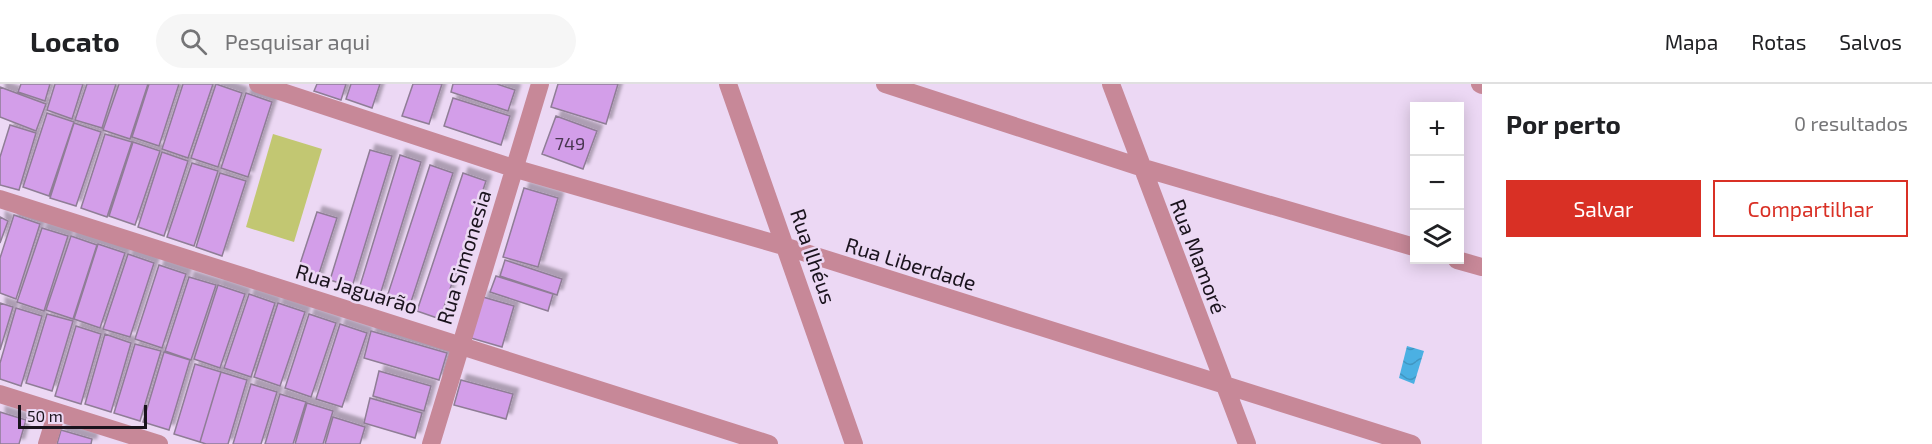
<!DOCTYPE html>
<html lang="pt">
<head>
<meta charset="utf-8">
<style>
  :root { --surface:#fff; --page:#f6f6f6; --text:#202124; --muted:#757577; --line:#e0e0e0; --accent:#d93025 }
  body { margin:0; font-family:"Exo 2",sans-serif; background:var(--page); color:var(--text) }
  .controls { position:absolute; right:18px; top:18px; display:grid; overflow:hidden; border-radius:0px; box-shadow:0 3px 15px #0003 }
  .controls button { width:54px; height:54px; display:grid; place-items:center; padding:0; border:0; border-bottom:2px solid var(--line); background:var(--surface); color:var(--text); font:30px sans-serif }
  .scale { position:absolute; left:18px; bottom:15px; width:129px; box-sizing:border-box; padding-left:6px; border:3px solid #1a131d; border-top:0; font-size:16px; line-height:21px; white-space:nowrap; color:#1a131d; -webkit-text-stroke:4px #ecd8f4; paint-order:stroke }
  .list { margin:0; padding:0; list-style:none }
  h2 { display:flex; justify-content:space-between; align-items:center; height:78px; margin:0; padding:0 24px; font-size:26px }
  h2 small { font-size:20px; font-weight:400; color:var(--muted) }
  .actions { display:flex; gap:12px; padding:18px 24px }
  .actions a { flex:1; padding:14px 0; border:2px solid var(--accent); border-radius:0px; text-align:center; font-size:21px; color:var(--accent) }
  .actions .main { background:var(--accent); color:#fff }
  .icon { flex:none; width:33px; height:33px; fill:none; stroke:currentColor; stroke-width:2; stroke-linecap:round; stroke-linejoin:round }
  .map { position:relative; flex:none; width:1482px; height:360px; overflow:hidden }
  header { display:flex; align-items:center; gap:36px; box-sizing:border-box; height:84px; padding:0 30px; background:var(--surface); border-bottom:2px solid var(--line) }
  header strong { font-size:28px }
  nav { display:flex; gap:33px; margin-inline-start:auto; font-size:21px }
  .search { width:420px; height:54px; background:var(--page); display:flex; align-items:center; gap:15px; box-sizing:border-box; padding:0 21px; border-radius:33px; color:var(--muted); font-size:22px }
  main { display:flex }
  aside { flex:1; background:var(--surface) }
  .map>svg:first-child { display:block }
  .grass { fill:#c2c772 }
  .water { fill:url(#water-waves) }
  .building { fill:#d39ee9; stroke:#8f7d96; stroke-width:1.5; filter:url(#shadow) }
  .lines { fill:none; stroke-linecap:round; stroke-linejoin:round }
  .minor { stroke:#c78898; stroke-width:18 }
  .labels { text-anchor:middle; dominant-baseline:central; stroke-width:5; stroke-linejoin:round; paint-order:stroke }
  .number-label { font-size:18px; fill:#483650 }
  .street-label { font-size:21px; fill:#1a131d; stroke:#ecd8f4 }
</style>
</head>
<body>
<header>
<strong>Locato</strong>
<div class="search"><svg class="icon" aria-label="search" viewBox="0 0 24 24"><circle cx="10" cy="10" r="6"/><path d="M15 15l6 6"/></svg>Pesquisar aqui</div>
<nav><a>Mapa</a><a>Rotas</a><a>Salvos</a></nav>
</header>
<main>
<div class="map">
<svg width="1482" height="360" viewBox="0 0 1482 360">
  <defs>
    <pattern id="water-waves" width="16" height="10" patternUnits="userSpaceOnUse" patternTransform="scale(1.5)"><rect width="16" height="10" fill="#4bb0e3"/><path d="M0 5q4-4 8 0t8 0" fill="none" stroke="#4196c2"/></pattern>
    <filter id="shadow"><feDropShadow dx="5.5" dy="-5.5" stdDeviation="1.5" flood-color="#0004"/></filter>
  </defs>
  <rect width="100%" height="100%" fill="#ecd8f4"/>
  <path class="grass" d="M273,50L322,65L294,158L246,143Z"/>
  <path class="water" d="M1407,262L1424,267L1414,300L1399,294Z"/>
  <path class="building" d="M21,0H50L45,17L18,8Z
    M55,0H83L72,35L47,26Z
    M87,0H116L102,44L75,36Z
    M119,0H148L130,55L103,46Z
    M149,0H179L159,62L132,53Z
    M183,0H213L188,74L162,65Z
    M216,0L242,9L218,83L191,74Z
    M317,0H346L341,16L314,7Z
    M351,0H380L372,24L346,15Z
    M413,0H442L429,40L402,32Z
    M453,0H497L515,6L508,27L451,8Z
    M558,0H618L606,40L551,23Z
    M0,3L46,20L36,47L0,33Z
    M246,9L272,18L248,93L221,84Z
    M453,14L510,32L501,61L444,42Z
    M47,29L74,38L49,112L23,103Z
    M556,32L597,47L583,85L542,70Z
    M74,39L101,48L76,122L50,114Z
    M10,41L36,49L19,106L0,101V73Z
    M105,50L132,58L107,133L81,124Z
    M133,58L160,67L135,141L109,132Z
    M370,66L392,72L352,203L330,196Z
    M162,68L188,77L164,152L138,143Z
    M400,71L421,78L380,211L359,205Z
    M192,79L218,87L194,162L167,153Z
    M430,81L453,89L410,221L387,213Z
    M220,89L246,97L222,172L196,163Z
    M463,89L486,97L440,235L417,227Z
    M524,104L558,114L538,183L503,173Z
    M317,128L337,134L317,196L297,189Z
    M14,131L40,140L16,215L0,209V174Z
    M0,133L8,137L0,159Z
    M42,144L68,152L44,227L17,218Z
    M71,152L97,161L73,235L46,226Z
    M98,160L125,169L100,244L74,235Z
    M128,170L154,179L130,253L103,245Z
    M505,176L562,195L557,211L500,192Z
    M159,181L186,190L162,264L135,255Z
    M496,192L553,210L548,227L490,208Z
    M189,193L216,201L191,276L165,267Z
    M218,201L245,210L220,284L194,275Z
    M249,210L275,219L251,293L224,284Z
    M483,213L514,222L502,263L471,254Z
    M0,219L13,223L0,266Z
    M278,219L305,228L280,302L254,293Z
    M16,224L42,232L21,302L0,295V279Z
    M47,230L73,237L52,307L26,299Z
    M309,230L336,239L311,313L285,304Z
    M340,240L367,249L342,323L316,315Z
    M76,242L101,250L81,320L55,312Z
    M371,247L447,269L439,296L364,274Z
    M105,250L131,259L111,328L85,320Z
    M135,260L161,267L140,337L114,329Z
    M164,268L190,276L169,346L143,338Z
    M195,280L221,288L200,358L174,350Z
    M379,287L431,302L424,327L373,312Z
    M221,288L247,296L228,360H206L200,358Z
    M461,296L513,310L506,335L454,321Z
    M251,300L277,308L261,360H233Z
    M280,310L306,318L293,360H265Z
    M370,314L422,329L415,354L364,339Z
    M307,319L333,327L323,360H295Z
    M0,328L26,336L19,360H0Z
    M333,333L365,343L360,360H325Z
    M61,346L92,355L91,360H57Z"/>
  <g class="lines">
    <path class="minor" d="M258,0L513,84L787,163L1412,360
      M728,0L854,360
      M885,0L1140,83L1414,163
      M1111,0L1247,360
      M1480,0L1482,1
      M0,115L769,360
      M1457,176L1482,183
      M0,310L159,360
      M47,360L57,328
      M431,360L540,0"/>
  </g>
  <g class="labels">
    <g class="number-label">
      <text x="570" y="59">749</text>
    </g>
    <g class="street-label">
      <text transform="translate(814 172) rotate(71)">Rua Ilhéus</text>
      <text transform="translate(1199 172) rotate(69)">Rua Mamoré</text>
      <text transform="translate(463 173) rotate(-73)">Rua Simonesia</text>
      <text transform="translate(911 179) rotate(17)">Rua Liberdade</text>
      <text transform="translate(357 204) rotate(17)">Rua Jaguarão</text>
    </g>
  </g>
</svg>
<div class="controls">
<button>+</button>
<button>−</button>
<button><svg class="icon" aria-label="layers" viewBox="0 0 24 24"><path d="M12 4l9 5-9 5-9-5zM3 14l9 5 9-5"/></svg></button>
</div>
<div class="scale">50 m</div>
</div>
<aside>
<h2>Por perto<small>0 resultados</small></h2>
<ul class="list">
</ul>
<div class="actions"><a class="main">Salvar</a><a>Compartilhar</a></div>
</aside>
</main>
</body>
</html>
